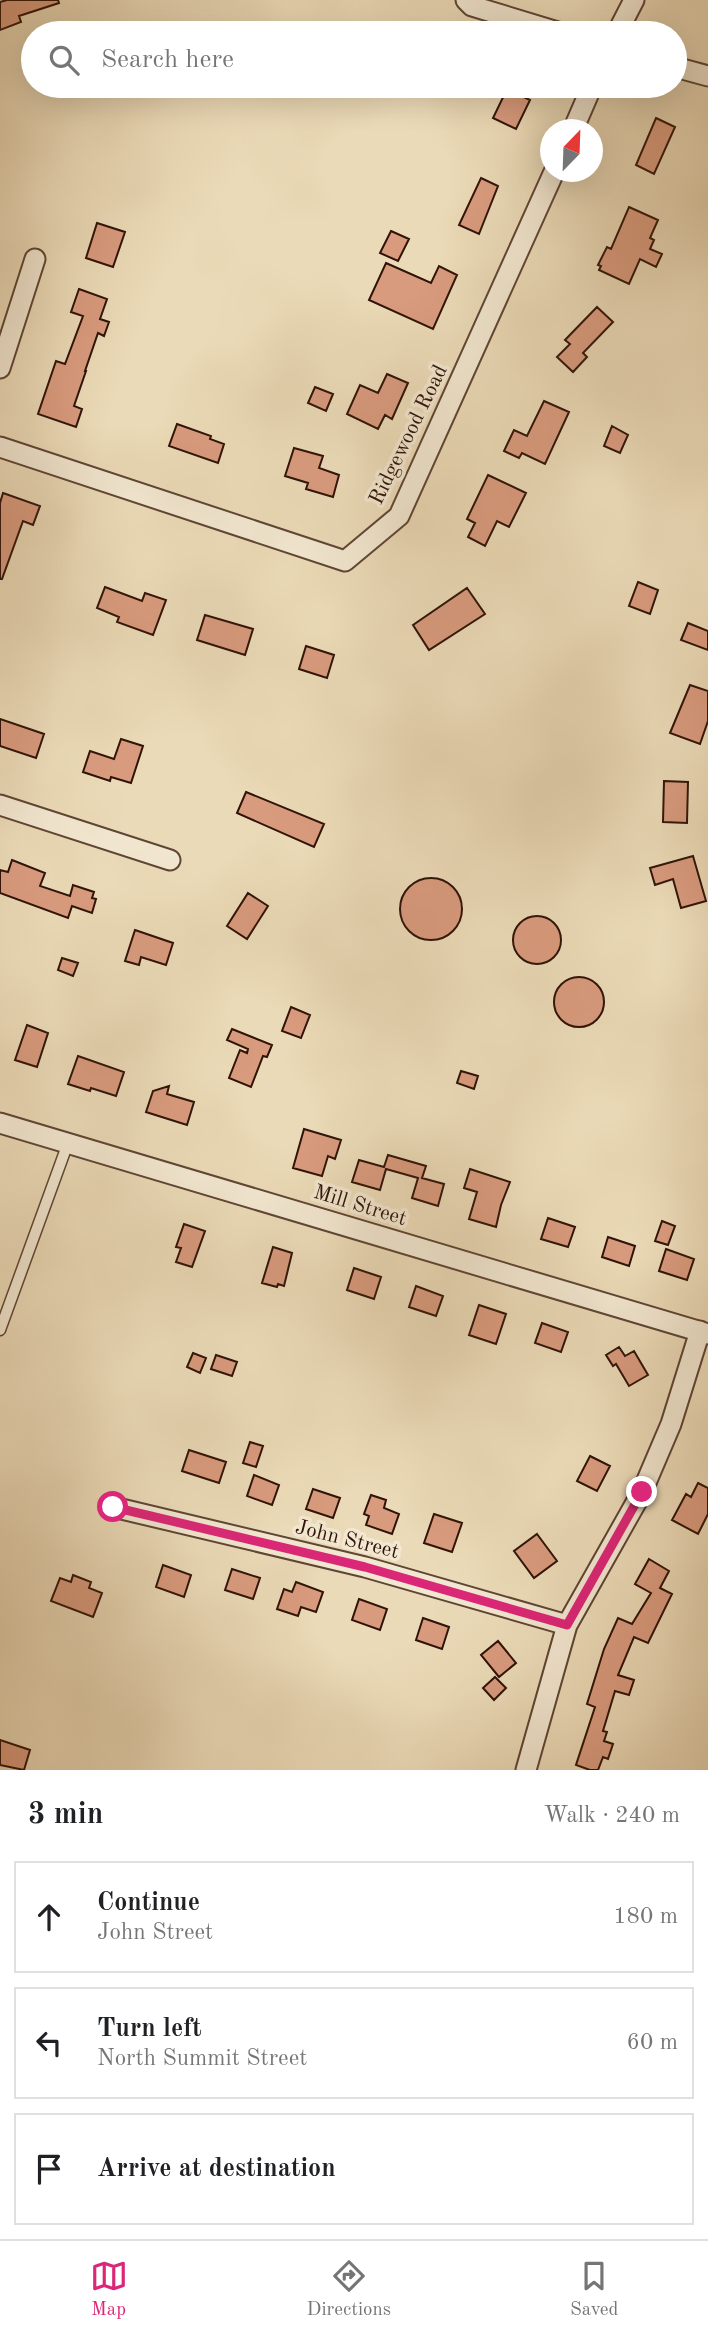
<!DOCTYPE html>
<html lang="en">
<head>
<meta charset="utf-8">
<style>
  :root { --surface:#fff; --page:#f6f6f6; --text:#202124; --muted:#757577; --line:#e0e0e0; --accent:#db2777 }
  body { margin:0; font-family:"Old Standard TT",serif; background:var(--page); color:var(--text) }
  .compass { position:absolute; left:540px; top:119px; width:63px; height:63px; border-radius:50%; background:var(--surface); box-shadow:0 7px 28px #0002; rotate:23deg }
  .stop { position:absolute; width:21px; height:21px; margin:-16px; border:5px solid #db2777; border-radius:50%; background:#fff }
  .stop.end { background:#db2777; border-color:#fff; box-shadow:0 2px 7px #0008 }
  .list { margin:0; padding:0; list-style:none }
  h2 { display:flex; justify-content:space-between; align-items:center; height:91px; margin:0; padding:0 28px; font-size:30px }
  h2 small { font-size:23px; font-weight:400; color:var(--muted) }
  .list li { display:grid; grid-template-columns:46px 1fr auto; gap:21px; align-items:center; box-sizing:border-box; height:112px; margin:0 14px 14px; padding:0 14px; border:2px solid var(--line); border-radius:0px }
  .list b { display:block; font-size:26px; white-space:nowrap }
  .list p { margin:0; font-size:23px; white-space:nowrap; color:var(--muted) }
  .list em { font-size:23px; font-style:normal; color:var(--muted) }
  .icon { flex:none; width:38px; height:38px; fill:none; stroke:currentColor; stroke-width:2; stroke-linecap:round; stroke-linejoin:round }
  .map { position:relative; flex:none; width:708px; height:1770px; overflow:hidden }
  .search { position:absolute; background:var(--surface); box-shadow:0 7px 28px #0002; left:21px; right:21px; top:21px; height:77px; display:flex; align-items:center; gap:18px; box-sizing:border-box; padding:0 24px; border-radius:38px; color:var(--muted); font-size:26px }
  .sheet { height:469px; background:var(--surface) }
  nav { display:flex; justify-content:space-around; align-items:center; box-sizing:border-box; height:98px; border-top:2px solid var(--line); background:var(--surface); font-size:19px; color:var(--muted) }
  nav a { display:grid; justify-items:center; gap:4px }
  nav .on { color:var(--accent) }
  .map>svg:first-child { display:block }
  .building { fill:#d99b7e; stroke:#301308; stroke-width:2 }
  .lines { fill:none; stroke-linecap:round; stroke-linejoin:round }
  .service-casing { stroke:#5f4534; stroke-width:13 }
  .minor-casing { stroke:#5f4534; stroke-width:23 }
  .service { stroke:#f2e7d0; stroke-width:10 }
  .minor { stroke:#f2e7d0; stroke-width:19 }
  .route { stroke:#db2777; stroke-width:9 }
  .labels { text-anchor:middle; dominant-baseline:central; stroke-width:7; stroke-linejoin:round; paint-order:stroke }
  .street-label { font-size:21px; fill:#301308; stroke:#f2e7d0 }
</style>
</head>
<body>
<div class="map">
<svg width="708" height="1770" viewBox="0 0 708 1770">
  <rect width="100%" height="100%" fill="#ebdab7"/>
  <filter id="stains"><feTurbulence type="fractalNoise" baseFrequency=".00286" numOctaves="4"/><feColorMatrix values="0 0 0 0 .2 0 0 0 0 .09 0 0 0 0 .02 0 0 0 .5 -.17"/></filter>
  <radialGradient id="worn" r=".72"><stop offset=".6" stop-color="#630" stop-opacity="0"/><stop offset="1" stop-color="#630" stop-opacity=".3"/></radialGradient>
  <path class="building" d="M7,0H58L59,3L19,16L21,22L0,30V2Z
    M507,89L530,100L516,129L493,118Z
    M656,118L675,127L654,174L636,165Z
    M481,178L498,186L479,234L459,225Z
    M629,207L658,220L650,238L654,240L650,249L662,254L656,267L640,259L629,284L599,270L601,266L598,265L607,247L611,249Z
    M97,223L125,232L113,267L86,258Z
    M391,231L409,239L398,261L380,253Z
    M386,263L431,283L439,266L457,275L433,329L369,300Z
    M79,289L107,299L100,319L109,322L104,336L98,333L85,371H86L74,406L82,409L76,427L38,414L56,361L65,364L83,316L71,312Z
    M597,307L613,322L583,353L587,357L573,372L557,357L570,344L565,340Z
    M387,374L408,383L392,419L385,415L378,429L347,414L360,385L378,393Z
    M315,387L333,394L326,411L308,403Z
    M544,401L569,412L545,464L522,453L519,458L504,451L514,430L527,436Z
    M177,424L211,436L210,439L224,444L218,463L169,446Z
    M612,426L628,435L620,453L604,446Z
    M294,448L323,456L319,468L339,475L333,497L306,489L308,483L285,476Z
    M488,475L526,493L509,527L497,521L485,546L468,537L475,523L467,519Z
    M3,493L40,506L33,525L23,521L2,579H0V503Z
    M638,582L658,590L650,614L629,606Z
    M105,587L142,601L145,593L166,600L153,635L117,622L119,617L97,608Z
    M467,588L485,614L429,650L413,625Z
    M205,615L253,629L245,655L197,640Z
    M688,623L708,631V650L681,640Z
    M306,646L334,655L327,678L299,669Z
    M690,685L708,691V721L700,744L670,733Z
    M0,719L44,734L36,758L0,746Z
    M121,739L143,746L131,783L111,777L110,781L83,772L90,751L114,759Z
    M664,781L688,782L687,823L663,822Z
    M246,792L324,824L314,847L237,813Z
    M693,856L706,901L681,908L673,879L655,885L650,868Z
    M12,860L45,873L40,886L70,896L73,885L94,892L92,898L96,899L92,913L72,906L68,918L0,893V870L8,872Z
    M400 909a31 31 0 1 1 62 0a31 31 0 1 1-62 0Z
    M248,893L268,906L247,939L227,926Z
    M513 940a24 24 0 1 1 48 0a24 24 0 1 1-48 0Z
    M135,930L173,943L166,965L141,957L139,965L125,961Z
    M62,958L78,963L73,976L58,970Z
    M554 1002a25 25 0 1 1 50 0a25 25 0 1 1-50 0Z
    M291,1007L310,1015L301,1038L282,1031Z
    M27,1025L48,1033L37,1067L15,1060Z
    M232,1029L272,1045L267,1057L263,1056L251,1087L229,1078L240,1050L247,1053L248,1049L227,1040Z
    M78,1056L124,1072L116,1096L91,1088L90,1091L68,1084Z
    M461,1071L478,1076L474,1089L457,1083Z
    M169,1086L167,1094L194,1102L187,1125L146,1112L153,1091Z
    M304,1129L341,1140L335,1159L328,1156L322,1176L293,1168Z
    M388,1155L426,1166L422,1178L444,1184L438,1206L412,1198L418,1178L386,1169L380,1190L352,1182L359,1160L384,1167Z
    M470,1169L510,1182L501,1205L496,1227L469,1219L477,1192L464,1188Z
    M548,1218L575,1227L568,1247L541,1239Z
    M662,1221L675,1226L668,1245L655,1241Z
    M184,1224L205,1231L192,1267L176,1262L181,1248L176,1247Z
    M608,1237L635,1246L629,1266L602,1257Z
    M273,1247L292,1253L284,1286L278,1284L277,1287L262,1283Z
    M666,1249L694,1259L687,1280L659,1271Z
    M354,1268L381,1277L374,1299L347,1290Z
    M416,1286L443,1296L436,1316L409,1307Z
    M479,1305L506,1314L496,1344L469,1335Z
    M542,1323L568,1332L561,1352L535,1343Z
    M619,1347L625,1356L634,1351L648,1375L629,1386L616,1364L613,1366L606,1355Z
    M193,1353L206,1358L200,1373L187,1367Z
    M216,1355L237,1362L232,1376L211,1369Z
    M250,1442L263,1446L256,1467L243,1463Z
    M189,1450L226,1462L219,1483L182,1471Z
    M590,1456L610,1466L597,1491L577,1481Z
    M254,1475L279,1485L272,1505L247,1496Z
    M698,1483L708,1488V1514L698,1534L672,1520L686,1494L691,1497Z
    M313,1489L340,1498L333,1518L306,1509Z
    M371,1495L386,1500L384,1508L399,1514L392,1534L366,1525L369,1516L364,1514Z
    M434,1514L462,1523L452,1552L424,1543Z
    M537,1534L557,1561L534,1578L514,1551Z
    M649,1559L669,1571L660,1588L672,1594L648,1643L634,1637L618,1675L634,1680L629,1695L615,1691L603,1731L607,1732L604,1741L613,1744L608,1759L603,1757L598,1770H590L576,1765L595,1707L587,1704L604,1649L618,1618L632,1624L651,1593L635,1584Z
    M163,1565L191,1575L184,1597L156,1587Z
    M232,1569L260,1578L253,1599L225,1590Z
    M73,1575L91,1582L89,1588L102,1593L93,1617L51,1601L60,1578L71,1582Z
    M296,1582L323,1592L316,1612L301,1607L298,1616L277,1609L284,1589L292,1592Z
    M359,1599L387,1609L380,1630L352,1620Z
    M423,1618L449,1627L442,1649L416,1640Z
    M498,1641L516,1663L499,1677L481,1655Z
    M495,1677L506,1688L494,1700L483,1688Z
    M0,1740L30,1750L24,1770L0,1765Z"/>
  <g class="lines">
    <g class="service-casing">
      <path id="service" d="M0,1330L68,1143"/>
    </g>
    <g class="minor-casing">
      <path id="minor" d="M466,0L472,6L561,33
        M617,33L634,0
        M675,67L708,76
        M573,130L592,86
        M0,368L35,259
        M0,447L345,561L399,516L554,172
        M0,805L170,860
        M0,1123L708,1334
        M113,1507L365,1567L567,1625
        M526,1770L567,1625L642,1492L671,1424L700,1331"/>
    </g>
    <use href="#service" class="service"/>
    <use href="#minor" class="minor"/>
  </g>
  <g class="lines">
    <path class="route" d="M113,1507L365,1567L567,1625L642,1492"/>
  </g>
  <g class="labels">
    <g class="street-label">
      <text transform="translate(409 435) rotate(-64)">Ridgewood Road</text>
      <text transform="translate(360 1206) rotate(17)">Mill Street</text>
      <text transform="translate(347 1540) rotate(14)">John Street</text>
    </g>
  </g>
  <rect width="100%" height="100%" filter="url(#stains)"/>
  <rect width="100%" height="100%" fill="url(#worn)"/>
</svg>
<svg class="compass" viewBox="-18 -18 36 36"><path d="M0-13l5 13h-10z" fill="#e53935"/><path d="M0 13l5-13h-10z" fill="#757577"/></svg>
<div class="stop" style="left:113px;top:1507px"></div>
<div class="stop end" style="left:642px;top:1492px"></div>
<div class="search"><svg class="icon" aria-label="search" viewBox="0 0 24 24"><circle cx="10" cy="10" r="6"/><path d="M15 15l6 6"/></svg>Search here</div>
</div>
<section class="sheet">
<h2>3 min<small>Walk · 240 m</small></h2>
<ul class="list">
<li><svg class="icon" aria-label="ahead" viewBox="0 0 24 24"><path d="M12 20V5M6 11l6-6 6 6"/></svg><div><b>Continue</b><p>John Street</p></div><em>180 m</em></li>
<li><svg class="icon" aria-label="left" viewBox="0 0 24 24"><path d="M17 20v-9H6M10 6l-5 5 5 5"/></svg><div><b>Turn left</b><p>North Summit Street</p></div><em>60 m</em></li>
<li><svg class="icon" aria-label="arrive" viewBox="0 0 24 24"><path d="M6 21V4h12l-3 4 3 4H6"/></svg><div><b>Arrive at destination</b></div></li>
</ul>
</section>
<nav>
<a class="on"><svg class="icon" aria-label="map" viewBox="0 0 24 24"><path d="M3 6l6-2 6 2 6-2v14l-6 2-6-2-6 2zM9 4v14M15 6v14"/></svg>Map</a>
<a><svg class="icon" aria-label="directions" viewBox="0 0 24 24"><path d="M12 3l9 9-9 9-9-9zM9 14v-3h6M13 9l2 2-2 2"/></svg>Directions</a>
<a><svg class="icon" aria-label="saved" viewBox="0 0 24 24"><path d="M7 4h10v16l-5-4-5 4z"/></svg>Saved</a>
</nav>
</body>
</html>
